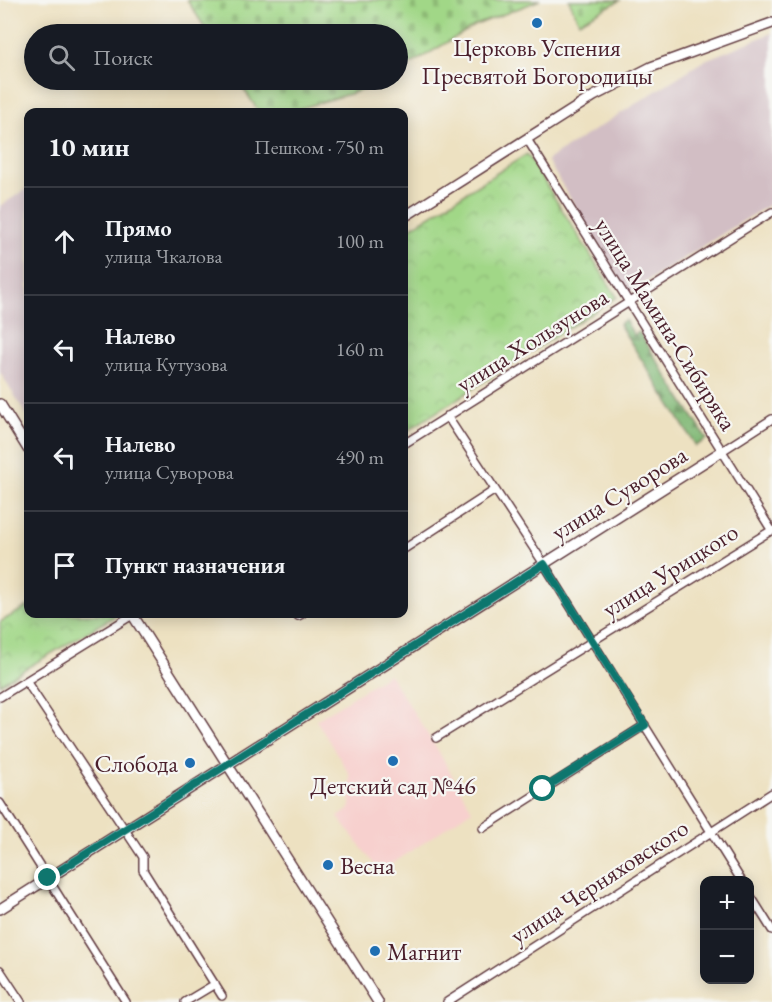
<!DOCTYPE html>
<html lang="ru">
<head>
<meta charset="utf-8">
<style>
  :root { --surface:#171b24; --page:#242831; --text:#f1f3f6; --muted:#9ea1a6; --line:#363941 }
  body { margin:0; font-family:"EB Garamond",serif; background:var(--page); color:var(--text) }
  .controls { position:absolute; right:18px; bottom:18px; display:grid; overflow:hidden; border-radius:12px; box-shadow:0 3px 15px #0003 }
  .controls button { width:54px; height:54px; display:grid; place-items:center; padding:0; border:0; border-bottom:2px solid var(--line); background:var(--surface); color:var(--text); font:30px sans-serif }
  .stop { position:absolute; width:18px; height:18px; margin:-14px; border:4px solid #0f766e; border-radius:50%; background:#fff }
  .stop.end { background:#0f766e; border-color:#fff; box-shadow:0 2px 6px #0008 }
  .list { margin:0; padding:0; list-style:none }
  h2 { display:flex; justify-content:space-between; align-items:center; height:78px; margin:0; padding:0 24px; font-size:26px }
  h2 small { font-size:20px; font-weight:400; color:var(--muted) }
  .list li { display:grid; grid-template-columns:39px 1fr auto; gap:18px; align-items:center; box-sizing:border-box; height:108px; padding:0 24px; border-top:2px solid var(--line) }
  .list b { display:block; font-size:22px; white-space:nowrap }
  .list p { margin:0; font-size:20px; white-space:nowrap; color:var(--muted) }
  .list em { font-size:20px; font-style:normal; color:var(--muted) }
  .icon { flex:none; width:33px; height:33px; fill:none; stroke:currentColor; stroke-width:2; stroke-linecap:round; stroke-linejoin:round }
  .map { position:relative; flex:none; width:772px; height:1002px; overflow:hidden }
  .search { position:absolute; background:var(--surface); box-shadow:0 3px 15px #0003; left:24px; top:24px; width:384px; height:66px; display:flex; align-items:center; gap:15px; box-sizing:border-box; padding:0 21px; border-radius:33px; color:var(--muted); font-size:22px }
  .panel { position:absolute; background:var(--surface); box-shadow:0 3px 15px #0003; left:24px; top:108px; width:384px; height:510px; border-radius:12px }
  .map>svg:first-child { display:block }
  .built { fill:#f7d0ce }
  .industrial { fill:#d2bec4 }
  .forest { fill:url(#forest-firs); stroke:#656c50; stroke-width:1.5 }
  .cemetery { fill:url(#cemetery-stones); stroke:#767b59; stroke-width:1.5 }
  .park { fill:url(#park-crowns); stroke:#767b59; stroke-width:1.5 }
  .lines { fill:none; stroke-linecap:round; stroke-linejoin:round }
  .street-casing { stroke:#623c42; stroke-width:10 }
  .secondary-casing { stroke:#623c42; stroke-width:12 }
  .street { stroke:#fff; stroke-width:7 }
  .secondary { stroke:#fff; stroke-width:9 }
  .route { stroke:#0f766e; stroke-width:8 }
  .poi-dot { fill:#1f6fb2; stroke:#f6f6f2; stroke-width:2 }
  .labels { text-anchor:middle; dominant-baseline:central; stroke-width:4.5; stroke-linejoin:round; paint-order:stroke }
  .poi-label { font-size:24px; fill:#4a1f2b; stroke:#f6f6f2 }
  .street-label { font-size:24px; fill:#4a1f2b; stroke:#f6f6f2 }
</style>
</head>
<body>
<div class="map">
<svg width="772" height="1002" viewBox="0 0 772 1002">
  <defs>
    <pattern id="forest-firs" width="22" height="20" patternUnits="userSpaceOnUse" patternTransform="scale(1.5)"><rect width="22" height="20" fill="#80b874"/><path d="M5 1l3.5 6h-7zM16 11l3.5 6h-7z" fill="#6b955f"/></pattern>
    <pattern id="cemetery-stones" width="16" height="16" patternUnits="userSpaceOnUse" patternTransform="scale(1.5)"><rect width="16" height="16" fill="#a1d787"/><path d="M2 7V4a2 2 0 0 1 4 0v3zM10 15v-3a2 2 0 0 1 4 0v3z" fill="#8cb875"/></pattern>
    <pattern id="park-crowns" width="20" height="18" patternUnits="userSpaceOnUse" patternTransform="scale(1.5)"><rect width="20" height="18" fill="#a1d787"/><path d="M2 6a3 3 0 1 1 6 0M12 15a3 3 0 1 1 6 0" fill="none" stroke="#8cb875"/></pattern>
  </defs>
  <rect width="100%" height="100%" fill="#f6f6f2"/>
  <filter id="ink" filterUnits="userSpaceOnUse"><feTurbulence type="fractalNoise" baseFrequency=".0167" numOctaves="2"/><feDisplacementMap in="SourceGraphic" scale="12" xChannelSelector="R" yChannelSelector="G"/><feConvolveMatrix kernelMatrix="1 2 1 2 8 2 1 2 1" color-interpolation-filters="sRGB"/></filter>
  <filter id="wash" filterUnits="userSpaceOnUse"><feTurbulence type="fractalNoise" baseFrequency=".008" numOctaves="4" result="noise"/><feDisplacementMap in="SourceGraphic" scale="24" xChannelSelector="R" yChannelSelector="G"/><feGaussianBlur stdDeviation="1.35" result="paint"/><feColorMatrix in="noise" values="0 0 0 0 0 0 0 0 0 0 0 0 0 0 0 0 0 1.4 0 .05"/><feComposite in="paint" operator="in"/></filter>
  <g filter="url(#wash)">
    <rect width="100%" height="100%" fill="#ede1c1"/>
    <path class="built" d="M389,674L436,747L472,810L380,872L338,817L350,809V775L316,720Z"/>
    <path class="industrial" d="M772,33V203L628,293L547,160L705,60Z
      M28,188V417L0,372V206Z"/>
    <path class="forest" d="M625,320L634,335L639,332L707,439L696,446L619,324Z"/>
    <path class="cemetery" d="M187,0H540L476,25L398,72V34H209Z
      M569,0H621L579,22Z
      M238,80H384L369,88L288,112H259Z"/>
    <path class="park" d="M527,154L617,297L404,433V232Z
      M28,606V614H118L0,684V622Z"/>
  </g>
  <g filter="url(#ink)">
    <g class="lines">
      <g class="street-casing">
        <path id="street" d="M527,139L772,531
          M447,416L544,564L741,880
          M404,444L772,212
          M722,451L772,419
          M404,549L495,490
          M298,616L302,614
          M26,681L143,857V870L222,996
          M0,697L134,614
          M436,738L772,530
          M0,803L126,1002
          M483,828L645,725
          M750,895L772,930
          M0,970L21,1002
          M185,1002L215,984
          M447,1002L772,793"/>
      </g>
      <g class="secondary-casing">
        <path id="secondary" d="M404,217L594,96L651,67L772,23
          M0,404L28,449
          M132,614L378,1002
          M0,909L722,451"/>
      </g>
      <use href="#street" class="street"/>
      <use href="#secondary" class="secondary"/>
    </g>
  </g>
  <g class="lines" filter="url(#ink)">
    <path class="route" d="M48,878L544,564L645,725L543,789"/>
  </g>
  <g class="poi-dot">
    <circle cx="537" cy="23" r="6"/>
    <circle cx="393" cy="761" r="6"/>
    <circle cx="190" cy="763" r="6"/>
    <circle cx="328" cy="865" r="6"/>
    <circle cx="375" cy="951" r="6"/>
  </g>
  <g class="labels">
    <g class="poi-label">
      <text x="537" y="47">Церковь Успения<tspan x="537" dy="28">Пресвятой Богородицы</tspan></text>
      <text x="178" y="763" text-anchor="end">Слобода</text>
      <text x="393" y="785">Детский сад №46</text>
      <text x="340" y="865" text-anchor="start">Весна</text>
      <text x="387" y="951" text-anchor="start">Магнит</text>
    </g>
    <g class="street-label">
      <text transform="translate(666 324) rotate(58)">улица Мамина-Сибиряка</text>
      <text transform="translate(532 340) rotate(-32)">улица Хользунова</text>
      <text transform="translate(619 493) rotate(-32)">улица Суворова</text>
      <text transform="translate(670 570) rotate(-32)">улица Урицкого</text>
      <text transform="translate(599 881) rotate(-33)">улица Черняховского</text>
    </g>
  </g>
</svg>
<div class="controls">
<button>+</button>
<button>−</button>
</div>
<div class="stop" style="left:543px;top:789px"></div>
<div class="stop end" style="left:48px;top:878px"></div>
<div class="search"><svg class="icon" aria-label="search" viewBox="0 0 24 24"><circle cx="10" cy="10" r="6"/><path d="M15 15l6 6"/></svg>Поиск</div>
<section class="panel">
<h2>10 мин<small>Пешком · 750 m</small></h2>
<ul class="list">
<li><svg class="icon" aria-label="ahead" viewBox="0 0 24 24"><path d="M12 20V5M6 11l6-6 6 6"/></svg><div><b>Прямо</b><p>улица Чкалова</p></div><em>100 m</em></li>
<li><svg class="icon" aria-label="left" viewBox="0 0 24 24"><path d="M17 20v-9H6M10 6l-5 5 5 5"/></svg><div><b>Налево</b><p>улица Кутузова</p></div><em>160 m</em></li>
<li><svg class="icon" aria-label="left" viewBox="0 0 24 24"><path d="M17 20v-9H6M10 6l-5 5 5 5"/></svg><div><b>Налево</b><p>улица Суворова</p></div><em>490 m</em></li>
<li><svg class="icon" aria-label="arrive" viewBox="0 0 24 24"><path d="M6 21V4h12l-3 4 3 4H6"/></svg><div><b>Пункт назначения</b></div></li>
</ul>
</section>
</div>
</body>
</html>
